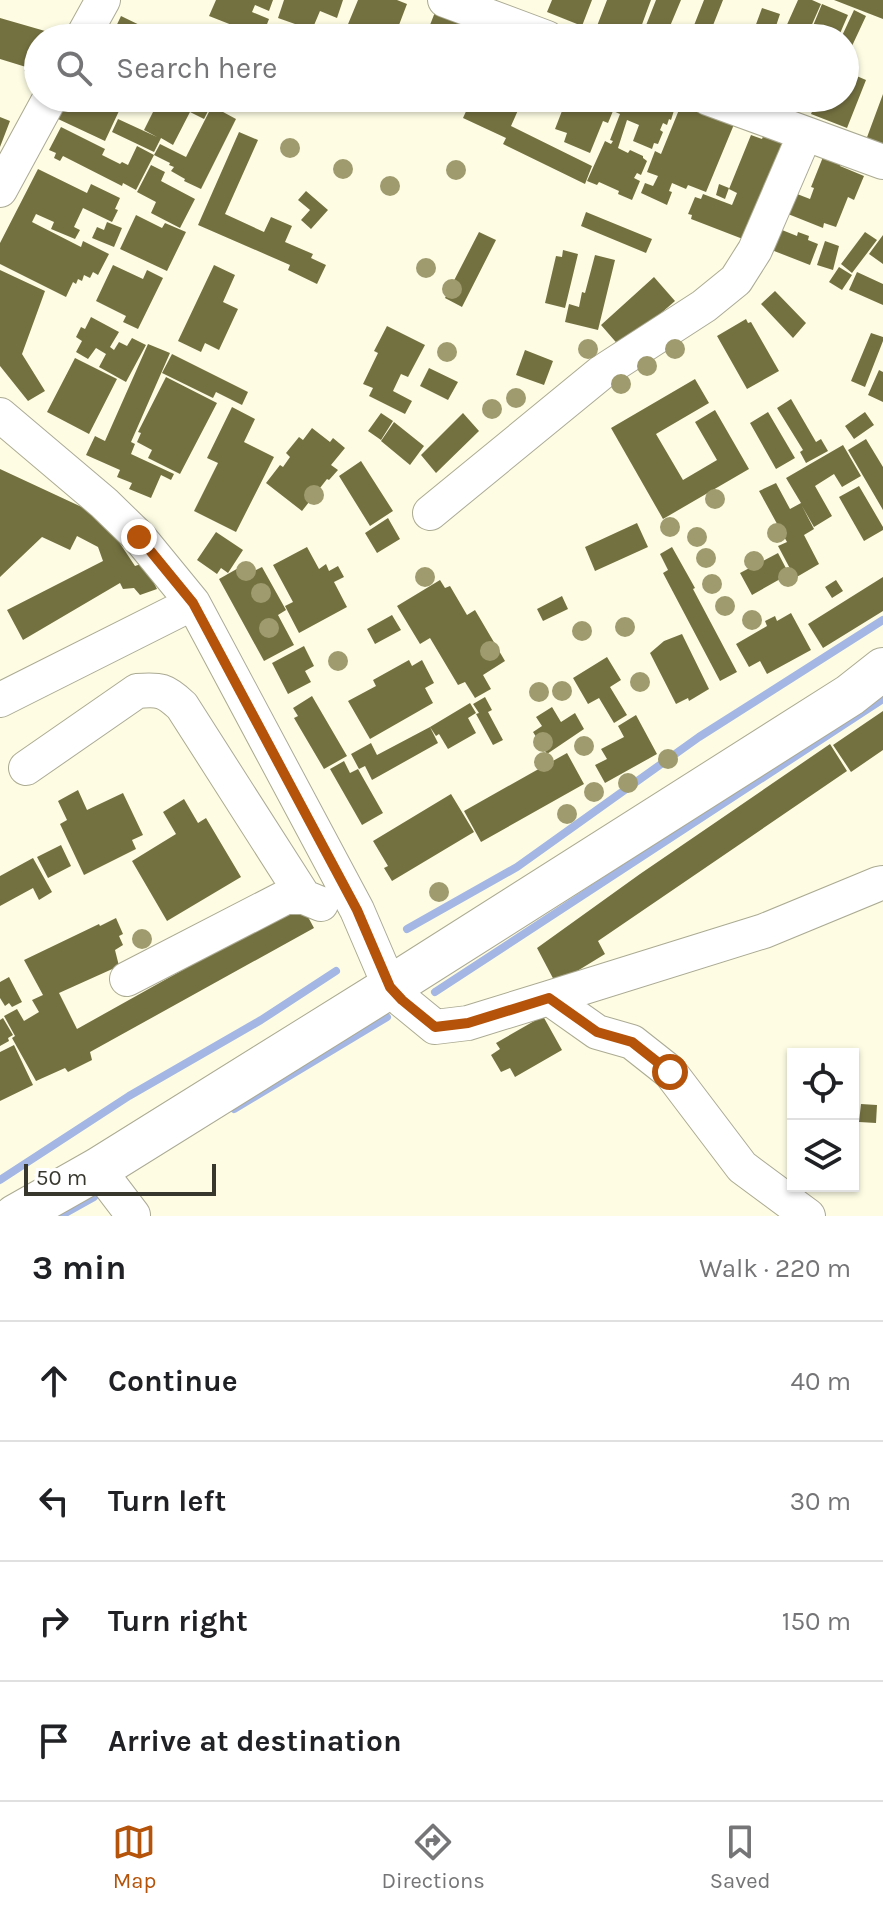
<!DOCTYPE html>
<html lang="en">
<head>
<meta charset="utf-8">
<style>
  :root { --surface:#fff; --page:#f6f6f6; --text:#202124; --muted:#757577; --line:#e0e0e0; --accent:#b45309 }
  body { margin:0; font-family:Karla,sans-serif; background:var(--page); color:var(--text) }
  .controls { position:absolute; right:24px; bottom:24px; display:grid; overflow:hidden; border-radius:0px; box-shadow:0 2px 6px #0004 }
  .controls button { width:72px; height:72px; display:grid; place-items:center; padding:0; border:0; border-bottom:2px solid var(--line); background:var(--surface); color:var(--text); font:40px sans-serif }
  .scale { position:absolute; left:24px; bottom:20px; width:192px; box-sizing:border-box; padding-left:8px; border:4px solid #38372e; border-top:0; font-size:22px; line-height:28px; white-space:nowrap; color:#38372e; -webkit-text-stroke:6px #fff; paint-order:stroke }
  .stop { position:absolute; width:24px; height:24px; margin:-18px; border:6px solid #b45309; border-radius:50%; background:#fff }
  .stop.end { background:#b45309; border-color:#fff; box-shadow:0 2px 8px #0008 }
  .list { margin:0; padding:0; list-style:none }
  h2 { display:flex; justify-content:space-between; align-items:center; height:104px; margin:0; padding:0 32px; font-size:34px }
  h2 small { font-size:26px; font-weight:400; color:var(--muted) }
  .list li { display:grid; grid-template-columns:52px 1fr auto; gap:24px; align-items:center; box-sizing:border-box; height:120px; padding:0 32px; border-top:2px solid var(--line) }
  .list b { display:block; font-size:30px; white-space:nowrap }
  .list em { font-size:26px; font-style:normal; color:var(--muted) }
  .icon { flex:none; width:44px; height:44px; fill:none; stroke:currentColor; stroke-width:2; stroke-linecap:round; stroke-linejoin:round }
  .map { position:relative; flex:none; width:883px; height:1216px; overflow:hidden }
  .search { position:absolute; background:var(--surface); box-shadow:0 2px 6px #0004; left:24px; right:24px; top:24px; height:88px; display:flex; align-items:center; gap:20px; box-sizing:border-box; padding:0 28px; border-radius:44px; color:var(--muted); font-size:30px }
  .sheet { height:584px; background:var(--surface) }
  nav { display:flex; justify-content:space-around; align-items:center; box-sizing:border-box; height:112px; border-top:2px solid var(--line); background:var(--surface); font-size:22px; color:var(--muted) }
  nav a { display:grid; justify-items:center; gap:4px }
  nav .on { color:var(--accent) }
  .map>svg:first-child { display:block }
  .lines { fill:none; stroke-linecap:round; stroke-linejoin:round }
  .stream { stroke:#a4b7e4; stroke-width:8 }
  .building { fill:#747141 }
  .minor-casing { stroke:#abaa93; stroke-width:36 }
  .major-casing { stroke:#abaa93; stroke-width:44 }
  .minor { stroke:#fff; stroke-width:34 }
  .major { stroke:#fff; stroke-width:42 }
  .tree { fill:#9f9b6f }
  .route { stroke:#b45309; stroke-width:10 }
</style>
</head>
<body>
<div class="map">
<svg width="883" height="1216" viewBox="0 0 883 1216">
  <rect width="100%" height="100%" fill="#fefde4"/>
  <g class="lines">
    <path class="stream" d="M407,929L517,867L699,737L883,620
      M435,992L883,699
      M234,1109L387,1017
      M0,1180L129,1096L261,1020L336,971
      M60,1216L94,1197"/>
  </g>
  <path class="building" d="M216,0H273L269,11L255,5L252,12L269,19L262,37L209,16Z
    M284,0H343L337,18L320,11L312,30L278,18Z
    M358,0H397L407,4L394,38H369L346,29Z
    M552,0H592L582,26L547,12Z
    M607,0H651L637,38H628L597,26Z
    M656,0H681L665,38H641Z
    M704,0H723L708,38H689Z
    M798,0H812L821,4L806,38H781Z
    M834,0H883V19Z
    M822,4L848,15L838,38H822L810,33Z
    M437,7L467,20L460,37L430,25Z
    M762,8L780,14L772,38H751Z
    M854,10L866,16L845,61V38H841Z
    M121,16L154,32L156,26L165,30L161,38H101L104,31L112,35Z
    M0,18L52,33L51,38H38V75L24,71L26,67L0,59Z
    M274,24L309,38H268Z
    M320,27L332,32L330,38H316Z
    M845,71L866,80L847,128L811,114L818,98H845Z
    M883,94V146L866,140Z
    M68,98H125L105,141L58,119Z
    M136,98H193L210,107L204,119L190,112L173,145L161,138L154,152L112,132L118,119L157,137L144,130L155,108Z
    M472,98H497L519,108L511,126L592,166L585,184L503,144L506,138L463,118Z
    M567,98H610L605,109L613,111L608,123L603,121L590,153L564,142L567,133L555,129Z
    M618,98H669L677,101L671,120L669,119L667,125L663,123L660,130L663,132L658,144L654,143L652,149L633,141L639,125L627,120L618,148L628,153L630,150L643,156V158L647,161L641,175L637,173L634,178L640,181L632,200L618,194L619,191L599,182L597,185L587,181L605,141L611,144L613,141L610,140L620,114L613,111Z
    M683,100L735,122L706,192L688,185L686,189L672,183L669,191L672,192L667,205L641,193L645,183L653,186L658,176L647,172L655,151L661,154Z
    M212,106L236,119L201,189L184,181L185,179L171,171L174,167L169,165L170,163L154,155L160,144L186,157Z
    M0,117L10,121L0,147Z
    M61,127L105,149L102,155L120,164L122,162L128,165L137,146L154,155L136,190L123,183L122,186L63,156L60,161L54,158L56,153L49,150Z
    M766,129L786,137L748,241L691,219L692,215L688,214L695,197L701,199L703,194L732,205L737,193L729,189L751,135L762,139Z
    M239,132L258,140L225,214L264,232L271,217L292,226L285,242L313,254L311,258L326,265L317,284L288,270L290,265L198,225Z
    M823,157L841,164L840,166L864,176L854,200L848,197L836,227L824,223L823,228L783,212L792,192L810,199L814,188L811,187Z
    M151,165L165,172L161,181L195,199L180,228L151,213L156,202L137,192Z
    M38,169L87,193L91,184L120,198L115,209L118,210L112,222L83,208L74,227L80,230L75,239L51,229L54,222L36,214L32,222L81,247L83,241L109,254L98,275L93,272L90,278L84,275L82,281L78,279L76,284L73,282L66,297L0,264V243Z
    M719,184L729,188L725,199L716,195Z
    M306,191L328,210L311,229L301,220L310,210L298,200Z
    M586,212L652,239L646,253L581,226Z
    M136,215L162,228L165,223L186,232L167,271L120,249Z
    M107,222L122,228L114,247L92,238L97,227L104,230Z
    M777,228L797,236L798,232L809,236L808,240L818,244L810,265L769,249Z
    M479,232L496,240L462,307L445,298Z
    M865,232L877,240L852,273L841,264Z
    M883,235V264L869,254Z
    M825,241L839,246L833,270L817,265Z
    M563,250L578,254L565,308L545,303L556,256L562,257Z
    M595,255L615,260L598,330L565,322L569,304L579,307L582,292L585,293Z
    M113,265L143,279L147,270L163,278L138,329L123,322L126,316L96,301Z
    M214,265L235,275L223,302L238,309L219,350L205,343L201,352L178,341Z
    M839,267L852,275L842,290L829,282Z
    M0,270L45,291L22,354L45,391L28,401L0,366Z
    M857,272L883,284V305L849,290Z
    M654,277L675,301L621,348L601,325Z
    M775,291L806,323L793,338L761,304Z
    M91,317L119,332L110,347L114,350L119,342L127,346L132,338L146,345L126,382L99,367L106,354L96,348L88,359L76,352L82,341L76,337L81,327L85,329Z
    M746,319L748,323L751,322L779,371L747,389L717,336Z
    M387,326L425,345L408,377L401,374L393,391L412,401L405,414L369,396L373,388L363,384L378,353L374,351Z
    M871,333L883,337V341L865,387L851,381Z
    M148,344L170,353L131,442L135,444L131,454L174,474L171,480L161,475L151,498L129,489L132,483L117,477L120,470L86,455L95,436L105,441Z
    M525,350L553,361L544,385L516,375Z
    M172,354L248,392L242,405L216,392L213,398L162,373Z
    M75,358L117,379L89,434L47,412Z
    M429,368L458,382L448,400L420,386Z
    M879,370L883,372V402L868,395Z
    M166,377L217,403L180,474L148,458L152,450L137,442L141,433L138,432Z
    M695,379L709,403L656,434L683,480L717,460L695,422L715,410L749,469L663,519L611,428Z
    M791,399L816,442L821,439L828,451L806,463L800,452L803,450L777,408Z
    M232,407L255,419L244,442L274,457L236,532L194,511L218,463L207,458Z
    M768,412L795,458L776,469L750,423Z
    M865,412L874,425L854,439L845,426Z
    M381,413L393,421L381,440L368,431Z
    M463,413L479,431L436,473L421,455Z
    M394,422L424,446L410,465L381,441Z
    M312,428L330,442L333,438L345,448L331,465L338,470L329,480L327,479L302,511L266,483L280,465L283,467L290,457L286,453L299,437L303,440Z
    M866,439L883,467V510L848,450Z
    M843,445L861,476L842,487L834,474L815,486L832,516L814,527L802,506L814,529L804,535L819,564L795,578L778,546L787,542L759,491L776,483L790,509L801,503L786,478Z
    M361,461L393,511L370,526L339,476Z
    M0,469L114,522L109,527L135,566L144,563L157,589L140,595L134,588L123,589L120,583L23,640L7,610L103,561L98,547L77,536L70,550L42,537L0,577Z
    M859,486L883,527V530L864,541L839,497Z
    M388,518L400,539L377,553L365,533Z
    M637,523L648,547L595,571L585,547Z
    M216,532L243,550L228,573L221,568L217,574L197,560Z
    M307,547L319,569L326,564L329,571L338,566L344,577L334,582L347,607L299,633L285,606L293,602L273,565Z
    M672,547L695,588L693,589L737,672L720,681L663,573L668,570L660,554Z
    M778,553L789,574L752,595L740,573Z
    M249,562L254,571L262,567L286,610L278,615L294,645L264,661L219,579Z
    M883,577V611L823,648L808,624Z
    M440,580L445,588L450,586L467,615L475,610L505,661L483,675L491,689L475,698L465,682L458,685L430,638L420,644L397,606Z
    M836,580L843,591L832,598L825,587Z
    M562,596L568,609L543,621L537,609Z
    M791,613L811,650L767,674L760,661L749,667L736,644L767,626L765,621L775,616L777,621Z
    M392,615L401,630L375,644L367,629Z
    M682,634L709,689L689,701L688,698L676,704L650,653L664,641Z
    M304,646L314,666L305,671L311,682L288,694L272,663Z
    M607,657L621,680L610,687L627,715L614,723L599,698L588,704L573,678Z
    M409,660L412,666L422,660L434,683L425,688L433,703L370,739L348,701L376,686L373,680Z
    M312,696L347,756L324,769L294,718L298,716L293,708Z
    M485,697L492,710L488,712L503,740L493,745L476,714L479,713L473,704Z
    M470,703L476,713L468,718L476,733L448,749L439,734L436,736L430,727Z
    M552,707L561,722L575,713L584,729L547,754L533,732L542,726L536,717Z
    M883,711V750L851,772L833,745Z
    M636,715L657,754L605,783L595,765L607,759L601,749L624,737L618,726Z
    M430,727L438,743L372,780L365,766L359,769L351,754L371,743L377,755Z
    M830,744L847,771L598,941L605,954L556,984L537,948L640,874Z
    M567,753L584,784L481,842L464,811Z
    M344,761L350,773L358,769L383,813L362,825L330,769Z
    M78,790L87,810L123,793L143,835L132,840L136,849L84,875L60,824L67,820L58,801Z
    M451,794L474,832L392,881L384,868L388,866L373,841Z
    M184,799L198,823L206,818L241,877L167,921L132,861L176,834L163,812Z
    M61,845L71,866L48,878L37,857Z
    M33,858L52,892L39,900L33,888L0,906V876Z
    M301,904L314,928L90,1052L92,1060L68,1072L65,1068L36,1081L12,1038L15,1036L4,1016L17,1009L24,1021L39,1012L32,1000L43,995L24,960L99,924L100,926L116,918L123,934L119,936L123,945L115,950L119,966L59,993L77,1029Z
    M9,977L22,1002L12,1007L9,1003L5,1006L0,998V982Z
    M543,1016L562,1050L515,1077L510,1068L501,1072L491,1055L500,1049L496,1043Z
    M3,1018L13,1035L8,1038L9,1041L0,1046V1020Z
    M14,1045L33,1085L0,1101V1052Z
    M861,1104L877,1105L876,1123L859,1122Z"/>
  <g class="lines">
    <g class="minor-casing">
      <path id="minor" d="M445,0L547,38
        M82,38L103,0
        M708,98L883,162
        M0,190L50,98
        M0,415L104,503L139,537L193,603L357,910L390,987L402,1000L435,1027L468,1023L549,998L597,1032L632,1042L670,1072L742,1167L808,1216
        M430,513L602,372L704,306L736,280L755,250L805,134
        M0,700L193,603
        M26,768L137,691C160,689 165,690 182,706L304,897
        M127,979L286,897H304L321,904
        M549,998L764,931L878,884L883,883
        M98,1169L133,1215"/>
    </g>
    <g class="major-casing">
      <path id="major" d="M15,1216L98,1169L390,987L850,695L883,669"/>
    </g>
    <use href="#minor" class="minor"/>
    <use href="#major" class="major"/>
  </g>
  <g class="tree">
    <circle cx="290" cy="148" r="10"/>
    <circle cx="343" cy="169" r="10"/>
    <circle cx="456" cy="170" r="10"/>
    <circle cx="390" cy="186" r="10"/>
    <circle cx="426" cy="268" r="10"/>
    <circle cx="452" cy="289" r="10"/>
    <circle cx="588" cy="349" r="10"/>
    <circle cx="675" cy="349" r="10"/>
    <circle cx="447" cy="352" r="10"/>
    <circle cx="647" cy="366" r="10"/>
    <circle cx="621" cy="384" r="10"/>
    <circle cx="516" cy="398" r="10"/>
    <circle cx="492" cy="409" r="10"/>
    <circle cx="314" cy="495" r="10"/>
    <circle cx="715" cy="499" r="10"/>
    <circle cx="670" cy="527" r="10"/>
    <circle cx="777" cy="533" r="10"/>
    <circle cx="697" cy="537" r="10"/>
    <circle cx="706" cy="558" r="10"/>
    <circle cx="754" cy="561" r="10"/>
    <circle cx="246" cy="571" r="10"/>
    <circle cx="425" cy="577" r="10"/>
    <circle cx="788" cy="577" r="10"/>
    <circle cx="712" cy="584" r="10"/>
    <circle cx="261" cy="593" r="10"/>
    <circle cx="725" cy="606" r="10"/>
    <circle cx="752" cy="620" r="10"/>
    <circle cx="625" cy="627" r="10"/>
    <circle cx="269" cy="628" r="10"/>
    <circle cx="582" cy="631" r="10"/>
    <circle cx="490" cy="651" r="10"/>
    <circle cx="338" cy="661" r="10"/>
    <circle cx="640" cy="682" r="10"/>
    <circle cx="562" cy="691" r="10"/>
    <circle cx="539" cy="692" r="10"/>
    <circle cx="543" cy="742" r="10"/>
    <circle cx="584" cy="746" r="10"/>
    <circle cx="668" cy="759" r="10"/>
    <circle cx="544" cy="762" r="10"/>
    <circle cx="628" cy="783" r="10"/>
    <circle cx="594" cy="792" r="10"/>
    <circle cx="567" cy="814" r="10"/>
    <circle cx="439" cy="892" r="10"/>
    <circle cx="142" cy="939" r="10"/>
  </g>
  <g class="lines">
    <path class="route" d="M139,537L193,603L357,910L390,987L402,1000L435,1027L468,1023L549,998L597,1032L632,1042L670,1072"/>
  </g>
</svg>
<div class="controls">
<button><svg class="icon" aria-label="locate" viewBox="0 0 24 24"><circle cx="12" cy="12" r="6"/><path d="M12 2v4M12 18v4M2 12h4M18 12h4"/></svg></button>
<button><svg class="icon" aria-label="layers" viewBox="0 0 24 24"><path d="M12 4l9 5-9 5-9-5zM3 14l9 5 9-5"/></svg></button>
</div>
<div class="scale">50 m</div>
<div class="stop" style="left:670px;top:1072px"></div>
<div class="stop end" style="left:139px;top:537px"></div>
<div class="search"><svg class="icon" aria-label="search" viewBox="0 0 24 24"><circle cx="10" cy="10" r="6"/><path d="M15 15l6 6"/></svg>Search here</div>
</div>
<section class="sheet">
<h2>3 min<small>Walk · 220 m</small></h2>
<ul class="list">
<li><svg class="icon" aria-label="ahead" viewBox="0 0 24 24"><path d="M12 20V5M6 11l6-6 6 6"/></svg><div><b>Continue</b></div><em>40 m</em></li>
<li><svg class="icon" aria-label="left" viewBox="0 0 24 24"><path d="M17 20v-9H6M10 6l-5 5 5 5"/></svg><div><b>Turn left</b></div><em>30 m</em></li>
<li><svg class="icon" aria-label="right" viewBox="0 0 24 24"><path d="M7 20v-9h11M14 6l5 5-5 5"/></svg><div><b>Turn right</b></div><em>150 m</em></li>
<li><svg class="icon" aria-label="arrive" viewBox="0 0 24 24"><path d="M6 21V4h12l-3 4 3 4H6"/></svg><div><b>Arrive at destination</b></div></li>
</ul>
</section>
<nav>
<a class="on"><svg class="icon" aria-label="map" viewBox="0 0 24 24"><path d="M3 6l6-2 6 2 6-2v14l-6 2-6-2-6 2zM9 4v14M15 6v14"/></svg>Map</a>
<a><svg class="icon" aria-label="directions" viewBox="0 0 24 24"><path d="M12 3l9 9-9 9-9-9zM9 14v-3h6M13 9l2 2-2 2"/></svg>Directions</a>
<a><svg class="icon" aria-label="saved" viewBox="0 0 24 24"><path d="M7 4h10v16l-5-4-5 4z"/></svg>Saved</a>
</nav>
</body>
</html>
